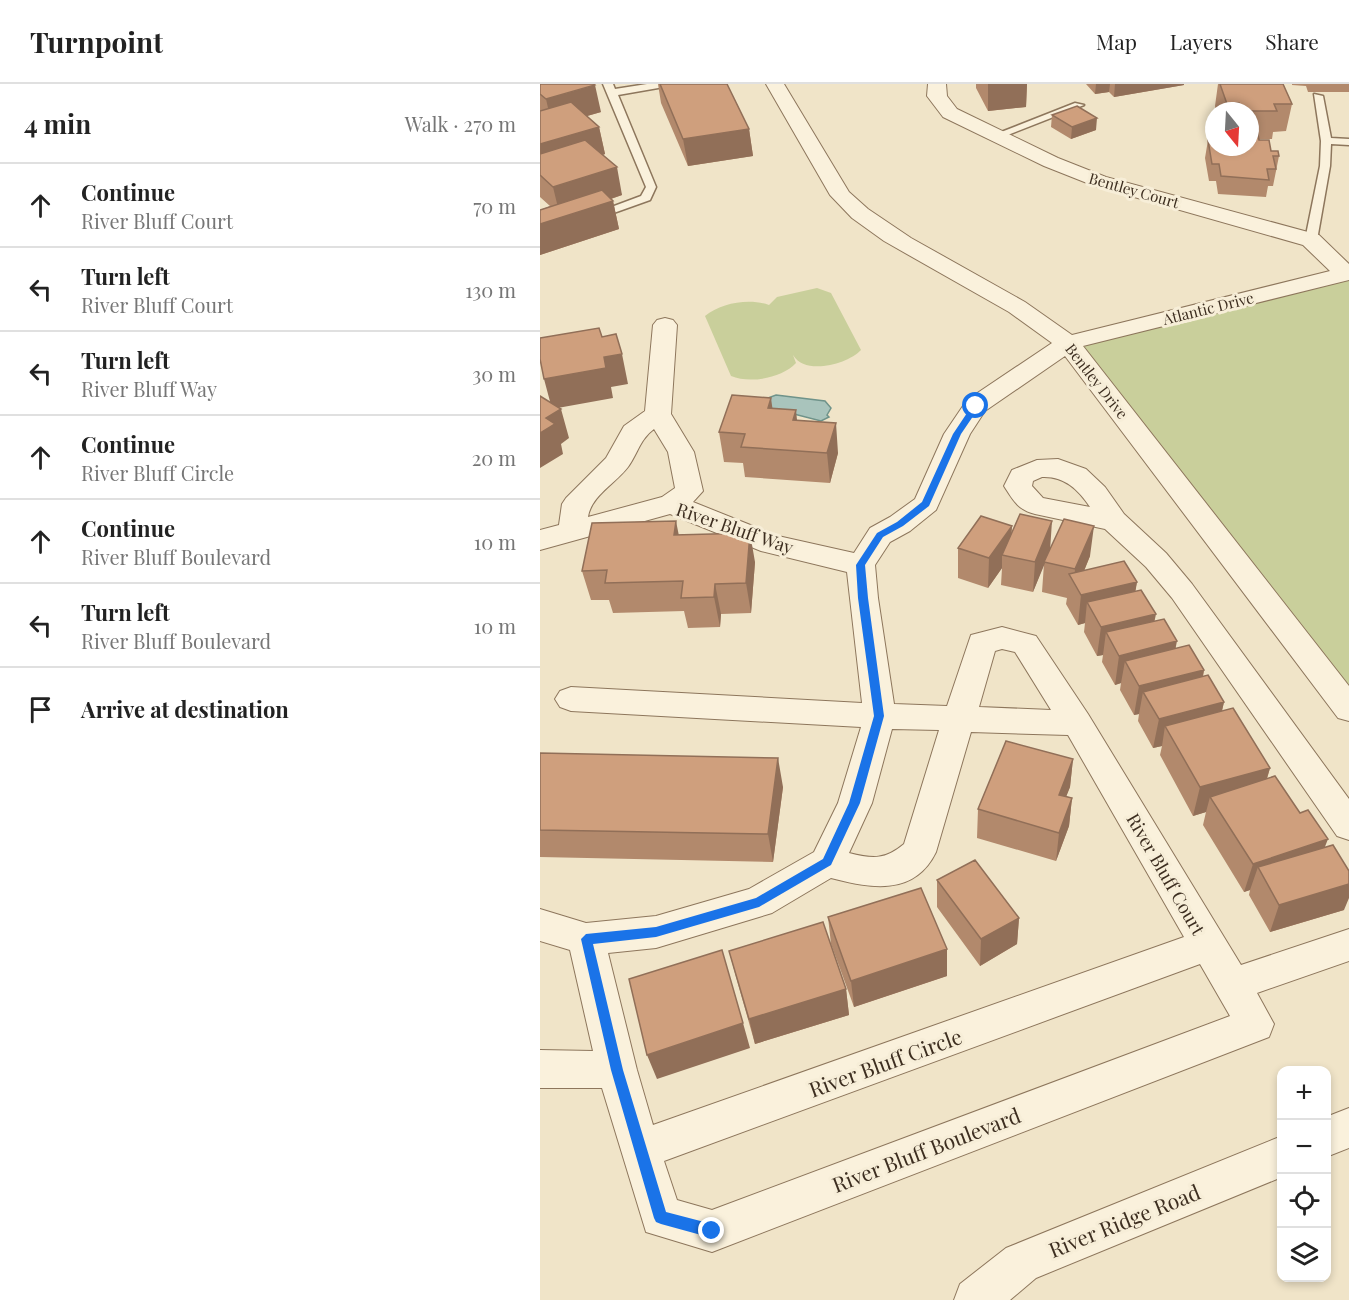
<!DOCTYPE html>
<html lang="en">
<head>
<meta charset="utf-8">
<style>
  :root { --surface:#fff; --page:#f6f6f6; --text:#222; --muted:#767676; --line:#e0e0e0 }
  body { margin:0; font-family:"Playfair Display",serif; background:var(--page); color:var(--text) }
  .controls { position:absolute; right:18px; bottom:18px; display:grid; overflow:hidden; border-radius:12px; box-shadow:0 3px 9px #0003 }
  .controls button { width:54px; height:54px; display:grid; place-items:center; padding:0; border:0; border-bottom:2px solid var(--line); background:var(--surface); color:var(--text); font:30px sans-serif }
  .compass { position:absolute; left:665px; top:18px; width:54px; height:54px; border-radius:50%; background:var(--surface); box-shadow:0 3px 9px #0003; rotate:162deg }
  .stop { position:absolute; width:18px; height:18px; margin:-14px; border:4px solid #1a73e8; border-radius:50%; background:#fff }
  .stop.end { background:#1a73e8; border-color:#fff; box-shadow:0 2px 6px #0008 }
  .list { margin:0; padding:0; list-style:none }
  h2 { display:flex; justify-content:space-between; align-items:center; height:78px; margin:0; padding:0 24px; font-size:26px }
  h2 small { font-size:20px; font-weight:400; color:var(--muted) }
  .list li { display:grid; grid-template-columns:39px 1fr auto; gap:18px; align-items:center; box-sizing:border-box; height:84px; padding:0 24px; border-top:2px solid var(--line) }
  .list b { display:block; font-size:22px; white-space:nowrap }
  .list p { margin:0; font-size:20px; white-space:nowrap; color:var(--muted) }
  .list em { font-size:20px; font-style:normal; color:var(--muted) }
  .icon { flex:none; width:33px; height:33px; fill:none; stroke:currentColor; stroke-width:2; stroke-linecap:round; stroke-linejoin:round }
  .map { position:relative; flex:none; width:809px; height:1216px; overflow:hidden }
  header { display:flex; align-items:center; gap:36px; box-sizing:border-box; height:84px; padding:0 30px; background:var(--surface); border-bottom:2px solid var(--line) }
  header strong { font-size:28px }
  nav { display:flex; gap:33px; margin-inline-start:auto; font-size:21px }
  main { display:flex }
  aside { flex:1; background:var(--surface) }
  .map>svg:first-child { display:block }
  .green { fill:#c9cf9b }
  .water { fill:#a9c4bc; stroke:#6f938a; stroke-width:1.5 }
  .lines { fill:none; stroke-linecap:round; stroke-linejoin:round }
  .lane-casing { stroke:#8d765c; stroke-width:3 }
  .street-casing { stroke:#8d765c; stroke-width:2 }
  .lane { fill:#faf1dc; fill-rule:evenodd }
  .street { fill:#faf1dc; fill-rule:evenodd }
  .wall { fill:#b2896c }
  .shaded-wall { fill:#916f58 }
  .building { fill:#cf9f7d; stroke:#916f58; stroke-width:1.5 }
  .route { fill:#1a73e8 }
  .labels { text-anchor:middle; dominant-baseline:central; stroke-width:6; stroke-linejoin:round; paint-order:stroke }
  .far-street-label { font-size:15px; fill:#3d2e20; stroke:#f7eed8 }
  .street-label { font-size:18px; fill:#3d2e20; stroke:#f7eed8 }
  .near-street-label { font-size:21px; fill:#3d2e20; stroke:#f7eed8 }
</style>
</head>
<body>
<header>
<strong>Turnpoint</strong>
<nav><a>Map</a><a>Layers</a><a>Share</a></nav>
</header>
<main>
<aside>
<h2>4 min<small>Walk · 270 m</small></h2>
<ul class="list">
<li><svg class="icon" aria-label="ahead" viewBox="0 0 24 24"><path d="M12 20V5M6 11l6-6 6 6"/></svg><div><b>Continue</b><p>River Bluff Court</p></div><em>70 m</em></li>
<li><svg class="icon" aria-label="left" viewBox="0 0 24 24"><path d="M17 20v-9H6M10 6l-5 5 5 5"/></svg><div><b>Turn left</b><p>River Bluff Court</p></div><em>130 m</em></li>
<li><svg class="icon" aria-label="left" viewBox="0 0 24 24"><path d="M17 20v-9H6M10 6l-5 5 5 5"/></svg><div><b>Turn left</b><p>River Bluff Way</p></div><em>30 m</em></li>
<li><svg class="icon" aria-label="ahead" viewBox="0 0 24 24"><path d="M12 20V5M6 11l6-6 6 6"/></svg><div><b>Continue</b><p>River Bluff Circle</p></div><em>20 m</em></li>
<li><svg class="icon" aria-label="ahead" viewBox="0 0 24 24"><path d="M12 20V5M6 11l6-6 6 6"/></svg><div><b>Continue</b><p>River Bluff Boulevard</p></div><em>10 m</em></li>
<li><svg class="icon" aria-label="left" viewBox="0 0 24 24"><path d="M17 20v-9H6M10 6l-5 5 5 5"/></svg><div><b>Turn left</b><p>River Bluff Boulevard</p></div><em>10 m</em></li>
<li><svg class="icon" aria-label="arrive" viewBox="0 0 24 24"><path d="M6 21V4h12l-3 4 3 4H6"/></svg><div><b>Arrive at destination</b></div></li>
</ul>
</aside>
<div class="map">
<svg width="809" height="1216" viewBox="0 0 809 1216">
  <rect width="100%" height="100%" fill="#f0e4c8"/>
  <path class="green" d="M809,189V625L528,259Z
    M277,204L291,209L321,266C308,280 265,292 253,271L256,279C242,294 210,300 191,292L165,232C181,219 209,214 229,221L237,213Z"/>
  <path class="water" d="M236,311L285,317L291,324L287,331L289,333L281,337L254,330L217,335L225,315Z"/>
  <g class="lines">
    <g class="lane-casing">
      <path id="lane" d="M63,0H73L75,5L107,0H129L124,3L78,11L116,103L110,116L54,136L48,133L50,131L101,112L106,103Z
        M774,10L783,12L791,54L809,55V61L791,60L790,82L777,156L771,159L765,156L780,82L781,57Z
        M535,19L544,21L460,54L451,52Z"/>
    </g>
    <g class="street-casing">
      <path id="street" d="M226,0H244L309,108L328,125L371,154L485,218L532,251L790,187L763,161L552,101L504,82L403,33L387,12L388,0H406L407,12L417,25L518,74L566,93L779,151L809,180V196L543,262L809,602V637L798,634L525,272L445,327L430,350L396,426L370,447L350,458L335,481L338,514L354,620L407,622L431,551L462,543L496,552L548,630L701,881L809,845V877L717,909L734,940L729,953L172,1168L106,1148L62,1004H0V966L53,967L30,866L0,857V825L46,839L116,832L209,805L274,768L298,719L321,643L31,627L20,623L15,615L20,607L31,603L322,619L307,488L221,467L130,430L0,466V446L19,441L22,420L26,414L66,374L84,342L105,327L113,241L117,236L125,234L133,236L137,241L131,330L154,368L163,407L153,418L238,452L314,469L330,444L350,433L375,415L404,350L427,316L512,259L469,228L344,157L312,134L290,111ZM114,345L128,368L135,404L122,413L48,433C51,412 75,400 88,383C98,369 100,355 114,345ZM462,565L475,568L511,626L439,623L455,567ZM352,645L399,646L364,760C345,776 333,775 309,769L332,719ZM431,648L528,651L644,853L113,1041L97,986L68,869L116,864L219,833L232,829L291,794C330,804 374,813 396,768ZM660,880L690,932L172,1126L137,1116L124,1077Z
        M518,375L546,385L565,403L584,430L626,469L652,500L809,715V756L797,752L632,514L606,483L565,445L495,430C478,426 473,416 464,402L472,386L497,376ZM502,393C524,392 538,405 550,423L503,414L492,402L493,397Z
        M809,1024V1064L786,1073V1033Z
        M742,1052V1093L496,1194L470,1216H414L420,1200L466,1164Z"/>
    </g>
    <use href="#lane" class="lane"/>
    <use href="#street" class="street"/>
  </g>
  <path class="wall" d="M0,0L61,28L47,32L59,43L65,70L63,71L82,111L71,115L73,117L79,145L0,171V126L10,122L0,113Z
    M118,0H187L209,45L213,72L148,82L121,19Z
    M436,0H487L486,23L448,27L436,4Z
    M546,0H644V1L574,13L569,8L555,10Z
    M678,0H743L752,20L746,47L733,48L732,55H719L731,67L739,72L733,102H728L726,113L678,110L676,97H669L665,74L668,56L710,63V27H676L675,22Z
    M752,0H809V8H768L766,2L752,1Z
    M512,31L556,46L531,55L511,43Z
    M232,324L257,336L298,369L290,399L205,393L203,379L184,378L179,348Z
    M472,442L471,450L510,467L550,472L544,487L597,498L595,507L614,537L636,564L664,586L663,593L684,618L682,627L730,684L727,695L760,729L785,764L804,826L730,848L709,811L710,806L704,808L663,741L666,728L653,732L620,671L622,662L613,664L598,637L599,630L594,631L580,606L581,599L575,601L562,578L563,571L557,572L544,548L545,539L538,541L526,520L527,514L502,508L504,480L493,508L461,501L462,484L448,504L418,494V464Z
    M139,451L215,478L211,529L181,530L180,543L148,544L144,527L73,529L69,516H51L42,487Z
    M0,669L243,703L233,778L0,773Z
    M533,675L530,703L526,712L532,714L529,742L516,777L437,754L438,725Z
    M397,796L479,834L477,860L440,882L397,823Z
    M288,833L407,892L314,923L291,860Z
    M189,867L306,905L309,931L215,960L196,893Z"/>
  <path class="shaded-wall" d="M448,0H487L486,23L448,27Z
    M556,0H570L569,8L555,10Z
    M575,0H644V1L574,13Z
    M55,1L61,28L12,42L6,15Z
    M557,34L556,46L531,55L532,43Z
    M59,43L65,70L3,89L0,76V60Z
    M209,45L213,72L148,82L143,55Z
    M77,83L82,111L20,132L13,103Z
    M73,117L79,145L0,171V140Z
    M82,270L88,300L71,303L73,314L12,325L4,295L64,273Z
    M231,314L235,343L228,324Z
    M21,325L29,354L21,360L23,370L0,384V349L6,334Z
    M256,326L259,356L253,336Z
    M296,339L298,369L290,399L287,369Z
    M136,437L142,467L134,451Z
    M512,437L510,467L493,508L495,478Z
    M472,442L470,472L462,471V484L448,504L449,474Z
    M554,442L550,472L537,504L534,498L535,485Z
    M210,449L215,478L211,529L206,499Z
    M597,498L592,528L547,518L545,539L538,541L541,511Z
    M175,500L181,530L180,543L174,513Z
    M616,530L610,559L566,548L563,571L557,572L561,543Z
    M637,557L631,587L585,577L581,599L575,601L579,572Z
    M664,586L658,615L603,608L599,630L594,631L599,602Z
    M684,618L677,647L625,642L622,662L613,664L619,635Z
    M238,674L243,703L233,778L228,750Z
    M533,675L530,703L516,739L519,711Z
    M730,684L721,713H670L666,728L653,732L660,703Z
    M532,714L529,742L516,777L519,749Z
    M788,755L777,783H718L710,806L704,808L713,780Z
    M809,800V814L804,826L730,848L739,821Z
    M479,834L477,860L440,882L441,855Z
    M407,865V892L314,923L311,897Z
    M306,905L309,931L215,960L209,935Z
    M203,939L210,964L117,995L107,971Z"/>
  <path class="building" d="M0,0H54L55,1L6,15L0,10Z
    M120,0H187L209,45L143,55Z
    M680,0H743L752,20H734L737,27H702L699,19L687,20Z
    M31,18L59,43L0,60V27Z
    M537,22L557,34L532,43L512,31Z
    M710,45H717L719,56H729L731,67H738L739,72H733L736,85H727L729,96L681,92L679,80H672L668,56H674V63H710Z
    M45,56L77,83L13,103L0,91V70Z
    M62,106L73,117L0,140V126Z
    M59,244L62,253L76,250L82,270L64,273L66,284L4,295L0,275V254Z
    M192,311L231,314L228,324L256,326L253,336L296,339L287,369L201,363L205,350L179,348Z
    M0,312L21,325L6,334L15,340L0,349Z
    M480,430L512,437L495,478L462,471Z
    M441,432L472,442L449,474L418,464Z
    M524,435L554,442L535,485L504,478Z
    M136,437L134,451L210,449L206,499L175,500L174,513L141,514L143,497L65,499L67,486L42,487L52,439Z
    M584,477L597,498L541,511L529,490Z
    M601,506L616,530L561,543L547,518Z
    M624,535L637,557L579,572L566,548Z
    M649,561L664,586L599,602L585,577Z
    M668,591L684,618L619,635L603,608Z
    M693,624L730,684L660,703L625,642Z
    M466,657L533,675L519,711L532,714L519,749L438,725Z
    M0,669L238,674L228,750L0,746Z
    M735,692L760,729L768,726L788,755L713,780L670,713Z
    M793,761L809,787V800L739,821L718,783Z
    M435,776L479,834L441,855L397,796Z
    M381,804L407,865L311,897L288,833Z
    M283,838L306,905L209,935L189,867Z
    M182,866L203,939L107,971L89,895Z"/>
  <path class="route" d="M433,320L440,322L421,350L389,422L363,442L343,453L325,481L328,514L344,632L320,719L291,781L219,823L116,853L53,860L83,986L126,1128L172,1140L176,1142L178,1147L176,1152L172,1154L121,1140L116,1138L114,1134L71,986L41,855L46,850L116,843L216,814L283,775L309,719L334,632L318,514L316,481L337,449L357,438L382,418L413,350Z"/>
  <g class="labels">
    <g class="far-street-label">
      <text transform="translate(594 106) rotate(16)">Bentley Court</text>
      <text transform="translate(668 224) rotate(-14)">Atlantic Drive</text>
      <text transform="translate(557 297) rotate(52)">Bentley Drive</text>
    </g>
    <g class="street-label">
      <text transform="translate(195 444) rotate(19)">River Bluff Way</text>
      <text transform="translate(626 790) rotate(60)">River Bluff Court</text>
    </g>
    <g class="near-street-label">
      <text transform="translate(345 978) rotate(-20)">River Bluff Circle</text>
      <text transform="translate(386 1065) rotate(-21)">River Bluff Boulevard</text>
      <text transform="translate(584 1136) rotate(-22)">River Ridge Road</text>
    </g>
  </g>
</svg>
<div class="controls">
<button>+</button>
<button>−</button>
<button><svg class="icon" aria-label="locate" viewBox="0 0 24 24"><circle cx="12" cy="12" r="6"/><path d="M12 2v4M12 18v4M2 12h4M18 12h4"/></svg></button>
<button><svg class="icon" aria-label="layers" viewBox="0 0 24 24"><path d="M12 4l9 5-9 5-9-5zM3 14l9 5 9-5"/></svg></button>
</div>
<svg class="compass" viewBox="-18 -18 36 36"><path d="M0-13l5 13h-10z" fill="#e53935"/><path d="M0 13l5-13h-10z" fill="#767676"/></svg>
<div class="stop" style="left:436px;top:322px"></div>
<div class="stop end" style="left:172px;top:1147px"></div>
</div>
</main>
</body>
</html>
